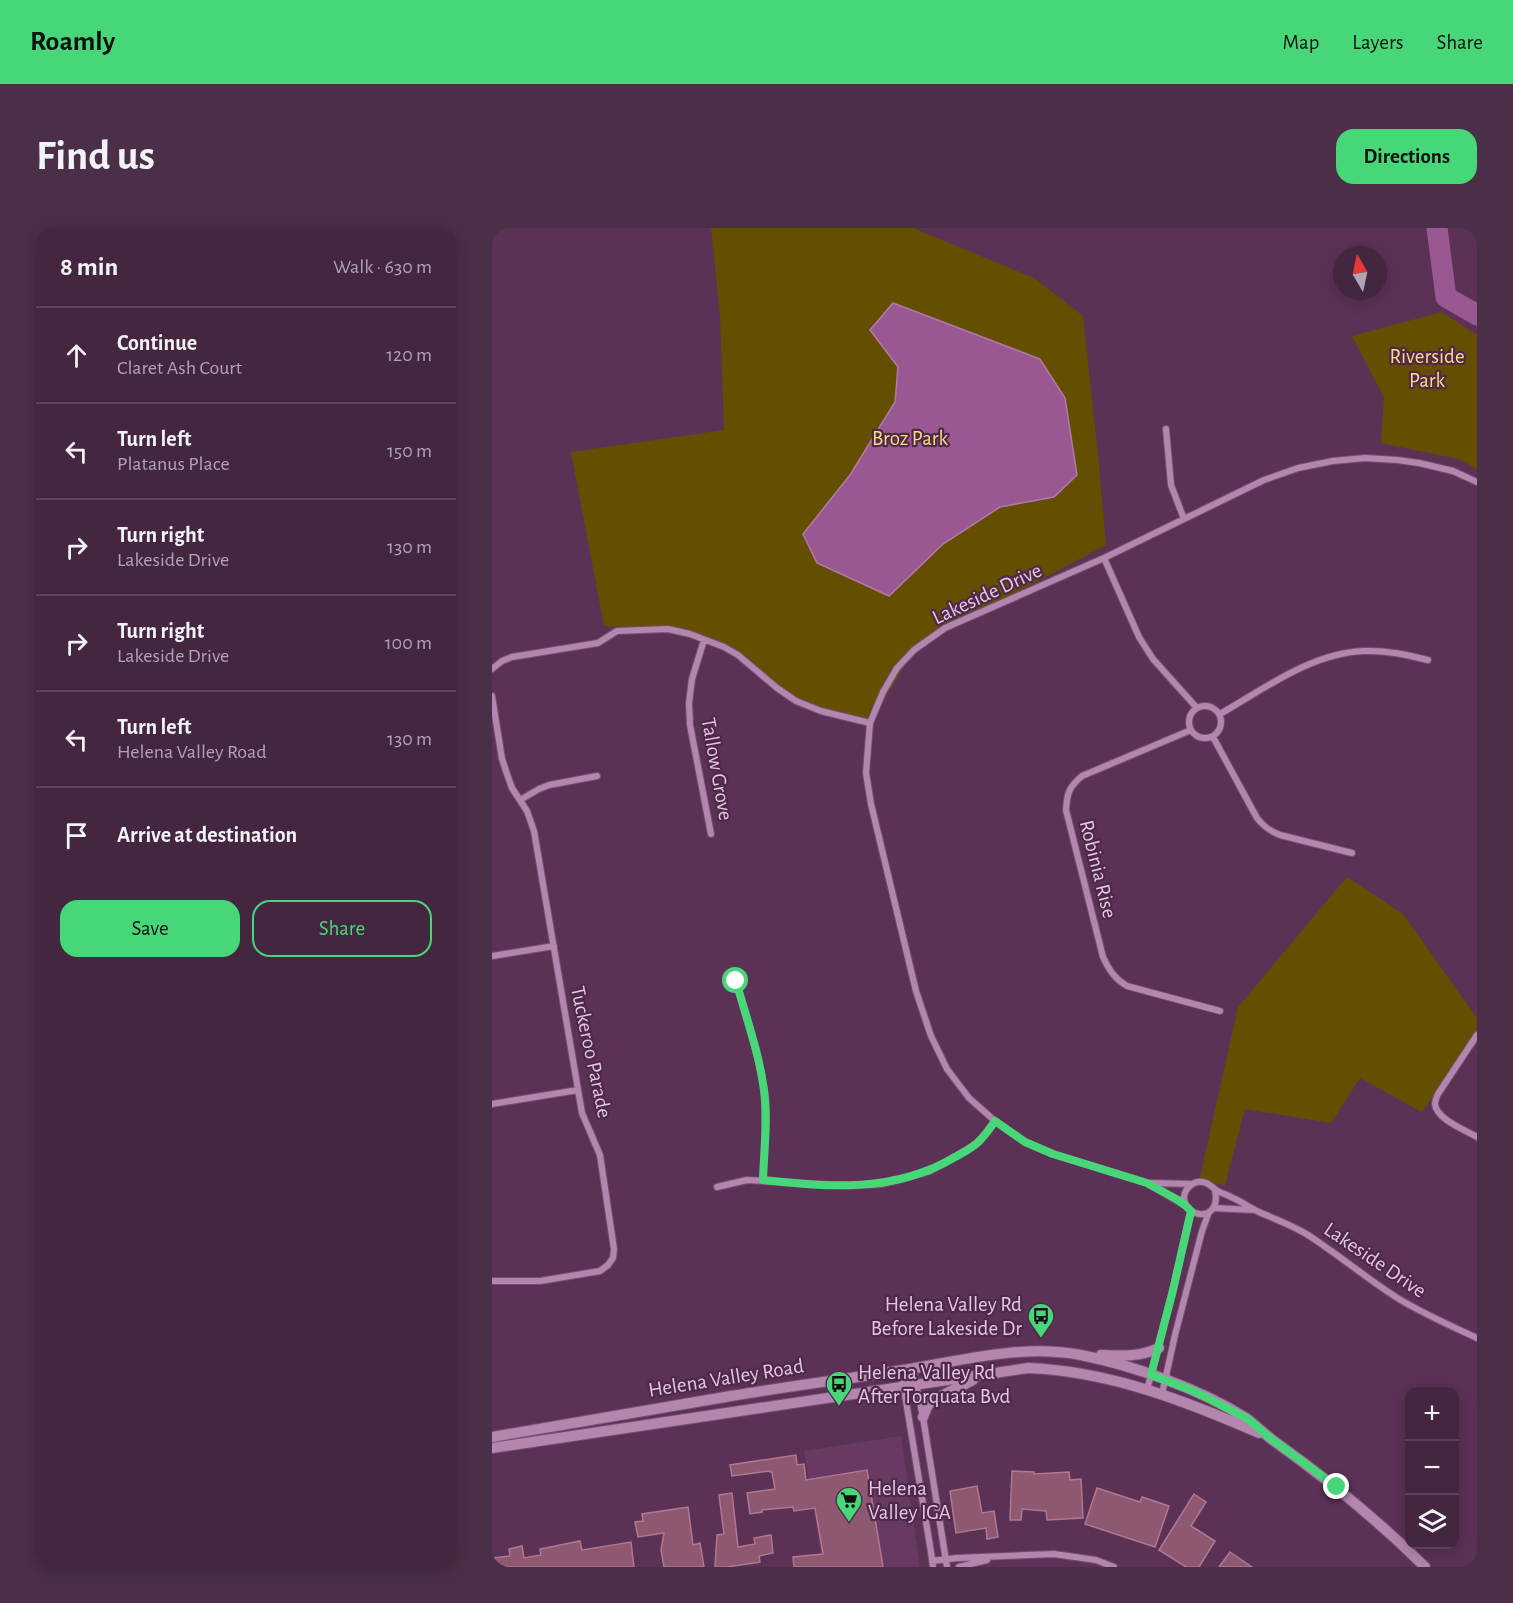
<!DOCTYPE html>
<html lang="en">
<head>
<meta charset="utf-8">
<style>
  :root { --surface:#442640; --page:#4b2e47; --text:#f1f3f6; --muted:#afa5b1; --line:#5c4359; --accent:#47d779 }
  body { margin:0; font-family:"Alegreya Sans",sans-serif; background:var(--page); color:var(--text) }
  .controls { position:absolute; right:18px; bottom:18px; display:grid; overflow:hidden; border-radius:12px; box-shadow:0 3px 15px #0003 }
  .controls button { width:54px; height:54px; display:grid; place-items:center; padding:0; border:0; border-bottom:2px solid var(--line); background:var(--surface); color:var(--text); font:30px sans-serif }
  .compass { position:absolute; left:841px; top:18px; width:54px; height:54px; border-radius:50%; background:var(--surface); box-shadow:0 3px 15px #0003; rotate:351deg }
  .stop { position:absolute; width:18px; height:18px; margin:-14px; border:4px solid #47d779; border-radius:50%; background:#fff }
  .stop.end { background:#47d779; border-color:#fff; box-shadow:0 2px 6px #0008 }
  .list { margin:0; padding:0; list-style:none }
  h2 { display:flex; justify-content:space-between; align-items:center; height:78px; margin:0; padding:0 24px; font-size:26px }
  h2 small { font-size:20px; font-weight:400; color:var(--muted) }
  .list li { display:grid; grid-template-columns:39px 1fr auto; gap:18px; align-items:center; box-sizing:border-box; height:96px; padding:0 24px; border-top:2px solid var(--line) }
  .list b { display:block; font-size:22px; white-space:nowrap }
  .list p { margin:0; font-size:20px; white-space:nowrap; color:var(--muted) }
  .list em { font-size:20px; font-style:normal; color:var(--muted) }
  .actions { display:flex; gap:12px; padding:18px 24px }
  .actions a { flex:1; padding:14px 0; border:2px solid var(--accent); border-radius:18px; text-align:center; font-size:21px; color:var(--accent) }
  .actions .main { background:var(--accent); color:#111 }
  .icon { flex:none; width:33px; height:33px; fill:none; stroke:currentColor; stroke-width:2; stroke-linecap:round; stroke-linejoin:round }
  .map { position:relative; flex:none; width:985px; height:1339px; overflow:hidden; border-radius:18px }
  header { display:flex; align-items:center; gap:36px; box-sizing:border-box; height:84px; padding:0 30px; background:var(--accent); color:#111 }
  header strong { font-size:28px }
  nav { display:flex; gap:33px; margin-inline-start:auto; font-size:21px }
  .intro { display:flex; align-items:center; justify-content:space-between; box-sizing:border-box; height:144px; padding:0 36px }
  h1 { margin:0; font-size:42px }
  .button { padding:15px 27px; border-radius:18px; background:var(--accent); color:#111; font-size:21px; font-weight:700 }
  main { display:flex; gap:36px; padding:0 36px }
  aside { flex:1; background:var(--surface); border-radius:18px; box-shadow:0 3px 15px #0003 }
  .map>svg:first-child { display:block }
  .built { fill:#683963 }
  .green { fill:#644f00 }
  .water { fill:#9a5893; stroke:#af7aa9; stroke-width:1.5 }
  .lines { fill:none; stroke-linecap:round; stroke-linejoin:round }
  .river { stroke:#9a5893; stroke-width:21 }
  .building { fill:#8f5871; stroke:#b17791; stroke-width:1.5 }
  .minor-casing { stroke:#73506f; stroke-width:8 }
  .tertiary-casing { stroke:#73506f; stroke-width:12 }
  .minor { stroke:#b485ae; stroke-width:6 }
  .tertiary { stroke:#b485ae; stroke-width:10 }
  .route { stroke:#47d779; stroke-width:8 }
  .labels { text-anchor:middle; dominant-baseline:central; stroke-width:4.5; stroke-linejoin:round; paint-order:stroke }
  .park-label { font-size:21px; fill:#fadb7e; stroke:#50284b }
  .street-label { font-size:21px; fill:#e1c8dd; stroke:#50284b }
  .poi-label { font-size:21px; fill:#e1c8dd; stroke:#50284b; text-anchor:start }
</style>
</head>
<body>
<header>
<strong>Roamly</strong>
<nav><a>Map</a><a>Layers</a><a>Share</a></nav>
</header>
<div class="intro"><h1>Find us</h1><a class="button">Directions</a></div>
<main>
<aside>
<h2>8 min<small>Walk · 630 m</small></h2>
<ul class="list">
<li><svg class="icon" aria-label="ahead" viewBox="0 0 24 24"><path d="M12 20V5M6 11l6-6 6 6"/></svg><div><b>Continue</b><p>Claret Ash Court</p></div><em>120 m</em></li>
<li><svg class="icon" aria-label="left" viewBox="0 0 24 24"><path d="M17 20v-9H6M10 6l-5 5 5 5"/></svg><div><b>Turn left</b><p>Platanus Place</p></div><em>150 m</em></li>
<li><svg class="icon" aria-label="right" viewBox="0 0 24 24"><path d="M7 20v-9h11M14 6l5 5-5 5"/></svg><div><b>Turn right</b><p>Lakeside Drive</p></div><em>130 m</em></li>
<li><svg class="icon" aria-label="right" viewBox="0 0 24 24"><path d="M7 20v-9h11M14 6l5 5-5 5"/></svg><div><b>Turn right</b><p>Lakeside Drive</p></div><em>100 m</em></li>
<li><svg class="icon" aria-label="left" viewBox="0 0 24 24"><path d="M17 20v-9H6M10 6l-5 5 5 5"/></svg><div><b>Turn left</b><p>Helena Valley Road</p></div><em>130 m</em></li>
<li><svg class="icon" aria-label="arrive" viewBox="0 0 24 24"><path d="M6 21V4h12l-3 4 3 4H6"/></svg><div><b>Arrive at destination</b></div></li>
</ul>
<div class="actions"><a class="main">Save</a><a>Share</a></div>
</aside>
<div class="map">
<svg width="985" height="1339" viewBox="0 0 985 1339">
  <rect width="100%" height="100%" fill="#5b3256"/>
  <path class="built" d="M409,1208L428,1339H331L312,1223Z"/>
  <path class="green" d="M219,0H421L542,50L591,88L606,227L614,317L483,386L422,422L378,495L304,473L246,427L176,401L112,398L79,224L232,202L228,88Z
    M950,84L985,107V241L966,231L889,215L892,170L860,108Z
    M855,649L911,686L985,790V806L930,884L868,850L839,895L753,881L733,957L707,954L746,779Z"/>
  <path class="water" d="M401,75L548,131L573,170L585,247L562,269L508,279L451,316L397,368L325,335L311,306L358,247L403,174L406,139L378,102Z"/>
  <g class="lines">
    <path class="river" d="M945,0L954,69L985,87"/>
  </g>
  <path class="building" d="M304,1227L305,1237L312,1236L314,1252L375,1242L391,1339H302L301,1329L331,1326L323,1280L302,1283L301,1279L270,1282V1284L258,1286L255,1265L283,1261L280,1244H278V1243L240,1248L238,1237Z
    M520,1243L542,1244V1246L577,1244L578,1252L589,1251L591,1290L555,1292L554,1283L530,1281L529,1292H518Z
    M485,1258L490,1285L502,1283L506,1309L495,1311L494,1300L464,1305L458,1263Z
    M605,1260L648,1274L650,1269L677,1278L663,1319L593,1296Z
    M240,1265L246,1319L263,1316L262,1310L279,1307L281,1325L267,1328L268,1334L235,1339H223L225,1307L232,1306L227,1267Z
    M702,1266L714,1274L699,1298L723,1313L707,1339H694L667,1322Z
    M196,1279L201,1317L208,1315L212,1339H172L169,1322L172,1305L146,1309L143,1294L151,1293L150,1286Z
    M88,1313L90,1322L139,1314L142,1339H0V1330L18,1328L17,1321L30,1318L32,1330L49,1327L48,1321Z
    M738,1324L760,1339H727Z"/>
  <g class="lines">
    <g class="minor-casing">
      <path id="minor" d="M674,201L679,257L692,291
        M612,330L647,409L661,431L705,480
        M212,412L200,451L197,475L198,497L219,606
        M0,441L10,433L20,429L106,415L125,403L176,401L198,406L232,419L246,427L285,460L304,473L329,483L378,495
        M0,468L10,531L15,546L20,560L35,583L42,603L90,885L108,927L122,1021L121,1030L116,1037L108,1043L48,1053H0
        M697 494a16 16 0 1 1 32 0a16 16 0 1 1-32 0Z
        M728,486C772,461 819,425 872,423C894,422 915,427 936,432
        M699,502L590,548C577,559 575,565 574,582L611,729C617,742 623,751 635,758L728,783
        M721,509L765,590C772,599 778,603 788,607L860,625
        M28,572L47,561L57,557L105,548
        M0,728L62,718
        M244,753C254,789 267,825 272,862C276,891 272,922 271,952
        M985,807L946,866C945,867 943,874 943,876C944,891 973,902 985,909
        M0,876L86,862
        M659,955L701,956
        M225,959L255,952L357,958L389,956L414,950L438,943L475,922L488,913L503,893
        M723,962C730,995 692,991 692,969C693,960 702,952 711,954C717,955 718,958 723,961C727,965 734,966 739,969C749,973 758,980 767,984C781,990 796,996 809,1003C817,1007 825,1013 832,1018C857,1035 881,1055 907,1071C932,1086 959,1098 985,1110
        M694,978L655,955L561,926L533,914L503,893L477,870L455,841L439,808L424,763L379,576L374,545L378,495L391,464L405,440L422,422L453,400L612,330L772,252L806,240L841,233L873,230L905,232L927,235L961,243L985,254
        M721,980L762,982
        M421,1141L431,1189L455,1339
        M409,1143L439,1324L441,1339
        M655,1162L681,1062L699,983
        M670,1166L683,1107L710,1003L717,984
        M440,1333L465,1330L562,1326L604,1332L622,1339
        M467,1339L495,1332"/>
    </g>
    <g class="tertiary-casing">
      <path id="tertiary" d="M609,1127C629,1128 648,1129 667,1120
        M431,1189L435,1179L439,1173L481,1152
        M0,1209C80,1196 159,1181 239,1168C293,1159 346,1152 399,1144C463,1135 525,1115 589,1127C643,1138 708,1161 754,1190C764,1197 772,1206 782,1213C835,1251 886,1292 933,1339
        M0,1220L536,1140C617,1143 694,1173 767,1205"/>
    </g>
    <use href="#minor" class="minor"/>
    <use href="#tertiary" class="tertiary"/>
  </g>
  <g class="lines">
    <path class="route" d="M244,753C254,789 267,825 272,862C276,891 272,922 271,952C337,959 403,965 463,929C472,924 483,919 489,911C494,906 499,899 503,893L533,914L561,926L655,955L686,972L694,978L699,983L681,1062L659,1147L702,1163L756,1191L778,1210L845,1259"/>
  </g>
  <defs>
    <g id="bus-pin" transform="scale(1.35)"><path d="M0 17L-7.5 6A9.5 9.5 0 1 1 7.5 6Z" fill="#47d779" stroke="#50284b"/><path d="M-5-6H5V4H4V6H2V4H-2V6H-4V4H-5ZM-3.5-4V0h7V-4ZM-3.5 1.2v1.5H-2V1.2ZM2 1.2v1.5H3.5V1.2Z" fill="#111"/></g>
    <g id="supermarket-pin" transform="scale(1.35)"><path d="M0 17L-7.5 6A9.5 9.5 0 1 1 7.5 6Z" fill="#47d779" stroke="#50284b"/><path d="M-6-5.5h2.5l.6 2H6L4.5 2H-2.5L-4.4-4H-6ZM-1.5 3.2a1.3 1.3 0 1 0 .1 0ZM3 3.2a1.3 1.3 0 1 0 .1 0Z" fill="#111"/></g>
  </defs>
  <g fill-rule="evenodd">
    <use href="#bus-pin" x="549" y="1088"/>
    <use href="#bus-pin" x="347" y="1156"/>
    <use href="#supermarket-pin" x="357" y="1272"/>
  </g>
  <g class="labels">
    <g class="park-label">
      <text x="935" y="128">Riverside<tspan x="935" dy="24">Park</tspan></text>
      <text x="418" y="210">Broz Park</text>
    </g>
    <g class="street-label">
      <text transform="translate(495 366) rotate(-25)">Lakeside Drive</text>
      <text transform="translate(225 541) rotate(80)">Tallow Grove</text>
      <text transform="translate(606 641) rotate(76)">Robinia Rise</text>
      <text transform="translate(99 824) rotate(78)">Tuckeroo Parade</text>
      <text transform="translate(883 1032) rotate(34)">Lakeside Drive</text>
      <text transform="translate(234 1150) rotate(-9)">Helena Valley Road</text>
    </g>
    <g class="poi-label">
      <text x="530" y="1076" text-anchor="end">Helena Valley Rd<tspan x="530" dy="24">Before Lakeside Dr</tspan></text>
      <text x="366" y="1144">Helena Valley Rd<tspan x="366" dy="24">After Torquata Bvd</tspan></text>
      <text x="376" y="1260">Helena<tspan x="376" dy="24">Valley IGA</tspan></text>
    </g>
  </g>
</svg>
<div class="controls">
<button>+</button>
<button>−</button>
<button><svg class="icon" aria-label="layers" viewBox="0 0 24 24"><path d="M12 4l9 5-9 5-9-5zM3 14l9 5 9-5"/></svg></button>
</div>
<svg class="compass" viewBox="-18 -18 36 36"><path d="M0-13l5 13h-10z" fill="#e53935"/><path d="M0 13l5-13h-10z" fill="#afa5b1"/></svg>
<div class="stop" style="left:244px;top:753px"></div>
<div class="stop end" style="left:845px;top:1259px"></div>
</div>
</main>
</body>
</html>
